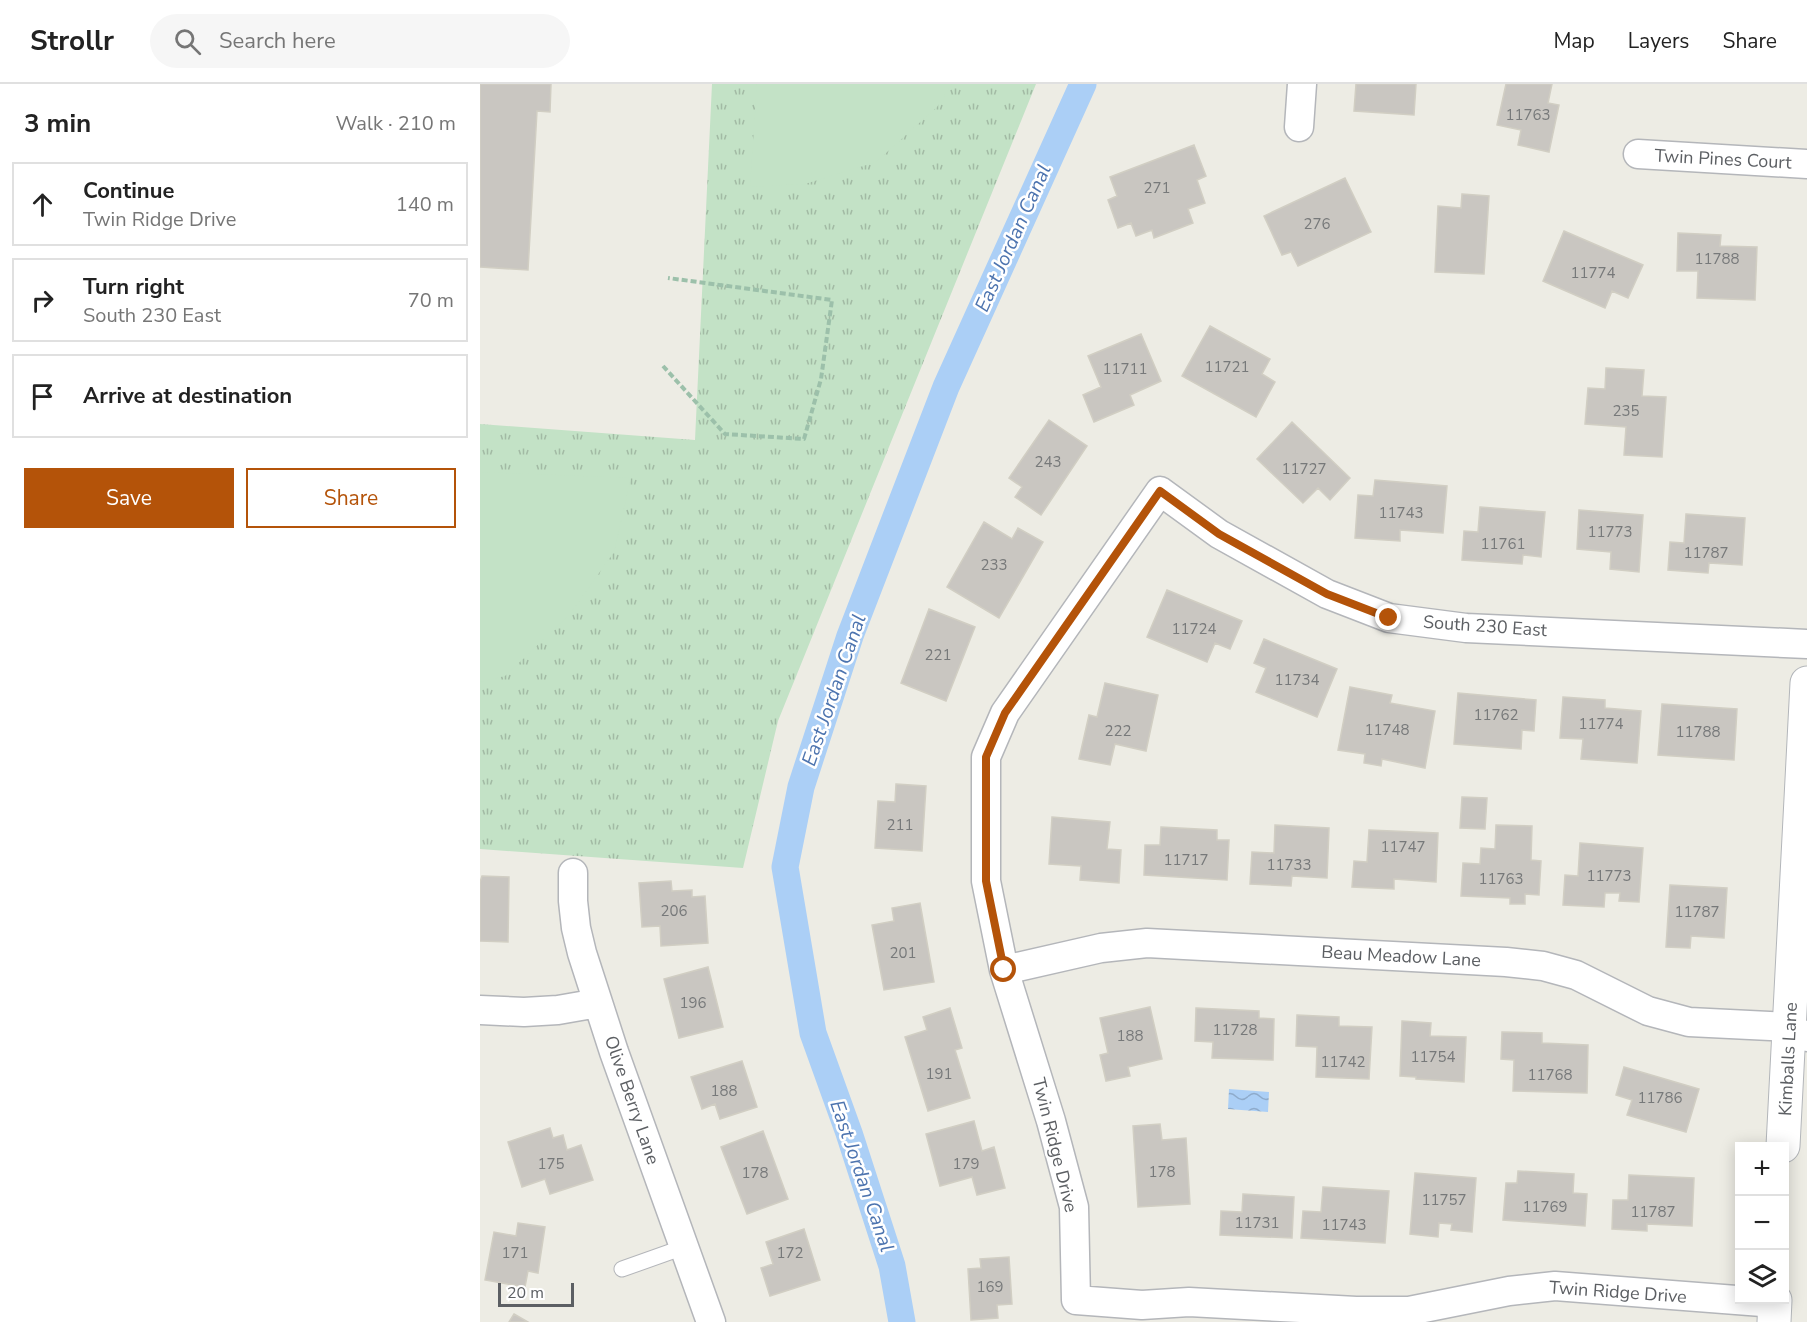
<!DOCTYPE html>
<html lang="en">
<head>
<meta charset="utf-8">
<style>
  :root { --surface:#fff; --page:#f6f6f6; --text:#222; --muted:#767676; --line:#e0e0e0; --accent:#b45309 }
  body { margin:0; font-family:"Nunito Sans",sans-serif; background:var(--page); color:var(--text) }
  .controls { position:absolute; right:18px; bottom:18px; display:grid; overflow:hidden; border-radius:0px; box-shadow:0 3px 15px #0003 }
  .controls button { width:54px; height:54px; display:grid; place-items:center; padding:0; border:0; border-bottom:2px solid var(--line); background:var(--surface); color:var(--text); font:30px sans-serif }
  .scale { position:absolute; left:18px; bottom:15px; width:76px; box-sizing:border-box; padding-left:6px; border:3px solid #5c5f63; border-top:0; font-size:16px; line-height:21px; white-space:nowrap; color:#5c5f63; -webkit-text-stroke:4px #fff; paint-order:stroke }
  .stop { position:absolute; width:18px; height:18px; margin:-14px; border:4px solid #b45309; border-radius:50%; background:#fff }
  .stop.end { background:#b45309; border-color:#fff; box-shadow:0 2px 6px #0008 }
  .list { margin:0; padding:0; list-style:none }
  h2 { display:flex; justify-content:space-between; align-items:center; height:78px; margin:0; padding:0 24px; font-size:26px }
  h2 small { font-size:20px; font-weight:400; color:var(--muted) }
  .list li { display:grid; grid-template-columns:39px 1fr auto; gap:18px; align-items:center; box-sizing:border-box; height:84px; margin:0 12px 12px; padding:0 12px; border:2px solid var(--line); border-radius:0px }
  .list b { display:block; font-size:22px; white-space:nowrap }
  .list p { margin:0; font-size:20px; white-space:nowrap; color:var(--muted) }
  .list em { font-size:20px; font-style:normal; color:var(--muted) }
  .actions { display:flex; gap:12px; padding:18px 24px }
  .actions a { flex:1; padding:14px 0; border:2px solid var(--accent); border-radius:0px; text-align:center; font-size:21px; color:var(--accent) }
  .actions .main { background:var(--accent); color:#fff }
  .icon { flex:none; width:33px; height:33px; fill:none; stroke:currentColor; stroke-width:2; stroke-linecap:round; stroke-linejoin:round }
  .map { position:relative; flex:none; width:1327px; height:1238px; overflow:hidden }
  header { display:flex; align-items:center; gap:36px; box-sizing:border-box; height:84px; padding:0 30px; background:var(--surface); border-bottom:2px solid var(--line) }
  header strong { font-size:28px }
  nav { display:flex; gap:33px; margin-inline-start:auto; font-size:21px }
  .search { width:420px; height:54px; background:var(--page); display:flex; align-items:center; gap:15px; box-sizing:border-box; padding:0 21px; border-radius:33px; color:var(--muted); font-size:22px }
  main { display:flex }
  aside { flex:1; background:var(--surface) }
  .map>svg:first-child { display:block }
  .grass { fill:url(#grass-tufts) }
  .garden { fill:#c3e2c6 }
  .water { fill:url(#water-waves) }
  .lines { fill:none; stroke-linecap:round; stroke-linejoin:round }
  .canal { stroke:#abcff6; stroke-width:27 }
  .building { fill:#c9c6c1; stroke:#d1cec3; stroke-width:1.5 }
  .lane-casing { stroke:#b4b6ba; stroke-width:17 }
  .street-casing { stroke:#b4b6ba; stroke-width:31 }
  .secondary-casing { stroke:#b3b6ba; stroke-width:35 }
  .path { stroke:#9cc0aa; stroke-width:4; stroke-dasharray:6 3; stroke-linecap:butt }
  .lane { stroke:#fff; stroke-width:15 }
  .street { stroke:#fff; stroke-width:28 }
  .secondary { stroke:#fff; stroke-width:33 }
  .route { stroke:#b45309; stroke-width:8 }
  .labels { text-anchor:middle; dominant-baseline:central; stroke-width:5; stroke-linejoin:round; paint-order:stroke }
  .number-label { font-size:15px; fill:#77797a }
  .street-label { font-size:18px; fill:#5c5f63; stroke:#fff }
  .water-label { font-size:20px; font-style:italic; fill:#4d74af; stroke:#fff }
</style>
</head>
<body>
<header>
<strong>Strollr</strong>
<div class="search"><svg class="icon" aria-label="search" viewBox="0 0 24 24"><circle cx="10" cy="10" r="6"/><path d="M15 15l6 6"/></svg>Search here</div>
<nav><a>Map</a><a>Layers</a><a>Share</a></nav>
</header>
<main>
<aside>
<h2>3 min<small>Walk · 210 m</small></h2>
<ul class="list">
<li><svg class="icon" aria-label="ahead" viewBox="0 0 24 24"><path d="M12 20V5M6 11l6-6 6 6"/></svg><div><b>Continue</b><p>Twin Ridge Drive</p></div><em>140 m</em></li>
<li><svg class="icon" aria-label="right" viewBox="0 0 24 24"><path d="M7 20v-9h11M14 6l5 5-5 5"/></svg><div><b>Turn right</b><p>South 230 East</p></div><em>70 m</em></li>
<li><svg class="icon" aria-label="arrive" viewBox="0 0 24 24"><path d="M6 21V4h12l-3 4 3 4H6"/></svg><div><b>Arrive at destination</b></div></li>
</ul>
<div class="actions"><a class="main">Save</a><a>Share</a></div>
</aside>
<div class="map">
<svg width="1327" height="1238" viewBox="0 0 1327 1238">
  <defs>
    <pattern id="grass-tufts" width="24" height="20" patternUnits="userSpaceOnUse" patternTransform="scale(1.5)"><rect width="24" height="20" fill="#c3e2c6"/><path d="M3 7l-1-3M5 7V3M7 7l1-3M15 17l-1-3M17 17v-4M19 17l1-3" fill="none" stroke="#a2baa4"/></pattern>
    <pattern id="water-waves" width="16" height="10" patternUnits="userSpaceOnUse" patternTransform="scale(1.5)"><rect width="16" height="10" fill="#abcff6"/><path d="M0 5q4-4 8 0t8 0" fill="none" stroke="#8eabcb"/></pattern>
  </defs>
  <rect width="100%" height="100%" fill="#edece4"/>
  <path class="grass" d="M232,0H556L298,637L263,784L0,765V340L215,356Z"/>
  <path class="garden" d="M277,0H472L457,23L396,78L325,100L270,103Z
    M0,388L151,394L134,468L90,530L25,592L0,598Z"/>
  <path class="water" d="M749,1005L789,1008L788,1028L748,1025Z"/>
  <g class="lines">
    <path class="canal" d="M422,1238L412,1182L369,1049L333,949L305,783L321,703L370,552L466,303L603,0"/>
  </g>
  <path class="building" d="M0,0H71L70,28L57,27L48,186L0,183Z
    M876,0H936L934,31L874,27Z
    M1026,0H1072L1068,19L1079,21L1069,68L1038,61L1041,46L1017,41Z
    M714,61L726,92L717,96L725,119L708,125L713,139L674,154L672,146L656,152L651,139L638,144L628,116L637,112L630,93Z
    M865,94L891,148L818,182L811,168L802,171L784,132Z
    M982,110L1009,112L1004,190L955,188L958,122L981,124Z
    M1084,147L1163,181L1148,214L1132,207L1125,224L1063,197Z
    M1198,149L1241,151L1240,162L1277,163L1275,216L1217,214L1218,187H1197Z
    M730,242L790,275L782,290L795,298L776,333L702,292Z
    M661,250L681,297L650,311L654,321L614,338L603,311L621,303L608,272Z
    M1126,284L1164,286L1162,312L1186,313L1182,373L1144,371L1146,343L1105,340L1108,304L1125,305Z
    M569,336L607,362L561,431L535,413L542,403L529,394Z
    M812,338L870,394L850,416L838,404L823,419L777,375Z
    M895,396L967,402L963,449L920,446V457L875,454L878,411L893,412Z
    M1000,423L1065,428L1061,473L1043,471L1042,480L982,476L984,447L998,448Z
    M1099,426L1163,431L1159,488L1130,485L1131,468L1097,465Z
    M1206,430L1265,434L1262,481L1229,479L1228,489L1188,486L1190,458L1204,459Z
    M504,438L532,455L538,444L563,458L519,534L467,503Z
    M687,506L762,537L750,565L735,559L727,578L667,553Z
    M449,525L495,543L466,617L421,599Z
    M784,555L857,585L837,633L776,608L786,584L774,579Z
    M625,599L678,611L666,667L635,660L630,681L599,675L609,631L617,633Z
    M870,603L912,611L910,619L955,627L945,684L902,675L901,682L884,679L885,670L858,666Z
    M978,609L1056,616L1054,647L1042,646L1041,665L974,660Z
    M1083,613L1125,616V624L1161,627L1157,679L1101,675L1103,655L1080,654Z
    M1182,620L1257,625L1254,676L1178,671Z
    M416,700L446,702L442,767L395,764L398,717L415,718Z
    M982,713L1007,714L1005,745L980,744Z
    M572,733L630,738L627,765L641,766L639,799L600,796L601,782L569,780Z
    M795,741L849,744L847,794L812,792L811,802L770,800L772,768L794,769Z
    M1016,741L1052,742L1051,776L1061,777L1059,811L1045,810V820H1030V814L981,812L983,779L1000,780L1001,764L1015,765Z
    M681,743L737,746V756H749L747,796L664,791L665,761H680Z
    M889,746L958,749L956,798L914,795V805L872,803L874,777L887,778Z
    M1100,759L1163,764L1159,818L1139,817L1140,809H1125L1124,823L1083,821L1085,791L1098,792Z
    M2,792L29,793L28,858L0,857V798Z
    M191,797L192,807L212,806V813L225,812L228,859L181,862L180,842L162,843L159,799Z
    M1190,801L1247,804L1244,854L1211,852L1210,864L1186,863Z
    M440,819L454,898L404,906L392,841L414,837L412,824Z
    M228,883L243,943L199,954L184,895Z
    M670,923L682,975L648,983L650,992L626,997L620,971L628,969L620,934Z
    M470,924L482,964L475,966L490,1014L448,1027L425,953L447,946L443,933Z
    M716,924L779,927V934L794,935L793,976L732,974L733,958L715,957Z
    M817,931L859,933V942L892,943L889,995L836,993L837,963L816,962Z
    M922,937L951,939L950,952L986,953L984,998L936,995V993L920,992Z
    M1022,948L1062,949V959L1108,961L1107,1009L1033,1007L1034,976L1021,975Z
    M262,977L277,1023L240,1035L235,1020L222,1025L211,993Z
    M1144,983L1219,1005L1206,1048L1147,1031L1152,1016L1136,1011Z
    M494,1037L502,1067L514,1063L525,1104L497,1111L492,1093L460,1102L446,1050Z
    M680,1040L682,1056L706,1054L710,1120L658,1123L653,1042Z
    M70,1044L73,1054L83,1051L87,1066L101,1061L113,1096L70,1110L65,1095L42,1103L28,1058Z
    M283,1047L308,1115L267,1130L241,1063Z
    M1038,1087L1094,1090L1093,1109L1107,1110L1105,1142L1023,1136L1026,1099H1037Z
    M935,1089L996,1094L992,1148L971,1146L972,1140L959,1139L958,1153L930,1150Z
    M1149,1091L1214,1094L1212,1142L1167,1140V1147L1132,1145L1133,1116H1148Z
    M843,1103L909,1107L905,1159L821,1154L823,1127L841,1128Z
    M763,1110L814,1113L812,1154L740,1151L741,1127L762,1128Z
    M38,1139L65,1143L58,1189L48,1187L45,1203L5,1196L14,1148L36,1152Z
    M324,1145L340,1196L290,1212L281,1184L293,1180L286,1158Z
    M529,1173L532,1220L517,1221L518,1234L491,1236L488,1185L501,1184L500,1175Z
    M34,1230L48,1238H29Z"/>
  <g class="lines">
    <g class="lane-casing">
      <path id="lane" d="M142,1185L204,1163"/>
    </g>
    <g class="street-casing">
      <path id="street" d="M819,43L822,0
        M1158,70L1327,80
        M93,789V817L96,844L102,869L134,968L231,1238
        M524,886L621,864L667,859L1026,878L1063,882L1096,891L1168,927L1209,938L1309,943L1327,953
        M0,926L44,928L78,926L118,919
        M1295,1219L1075,1202L1029,1207L929,1227H876L709,1218L662,1221L596,1216L594,1123L571,1037L524,886L506,797V673L525,629L680,407L739,450L847,510L909,534L986,544L1327,560"/>
    </g>
    <g class="secondary-casing">
      <path id="secondary" d="M1303,1062L1327,599
        M1294,1238L1295,1216"/>
    </g>
    <path class="path" d="M183,282L245,350L324,355L341,295L352,216L188,194"/>
    <use href="#lane" class="lane"/>
    <use href="#street" class="street"/>
    <use href="#secondary" class="secondary"/>
  </g>
  <g class="lines">
    <path class="route" d="M524,886L506,797V673L525,629L680,407L739,450L847,510L909,534"/>
  </g>
  <g class="labels">
    <g class="number-label">
      <text x="1048" y="31">11763</text>
      <text x="677" y="104">271</text>
      <text x="837" y="140">276</text>
      <text x="1237" y="175">11788</text>
      <text x="1113" y="189">11774</text>
      <text x="747" y="283">11721</text>
      <text x="645" y="285">11711</text>
      <text x="1146" y="327">235</text>
      <text x="568" y="378">243</text>
      <text x="824" y="385">11727</text>
      <text x="921" y="429">11743</text>
      <text x="1130" y="448">11773</text>
      <text x="1023" y="460">11761</text>
      <text x="1226" y="469">11787</text>
      <text x="514" y="481">233</text>
      <text x="714" y="545">11724</text>
      <text x="458" y="571">221</text>
      <text x="817" y="596">11734</text>
      <text x="1016" y="631">11762</text>
      <text x="1121" y="640">11774</text>
      <text x="907" y="646">11748</text>
      <text x="638" y="647">222</text>
      <text x="1218" y="648">11788</text>
      <text x="420" y="741">211</text>
      <text x="923" y="763">11747</text>
      <text x="706" y="776">11717</text>
      <text x="809" y="781">11733</text>
      <text x="1129" y="792">11773</text>
      <text x="1021" y="795">11763</text>
      <text x="194" y="827">206</text>
      <text x="1217" y="828">11787</text>
      <text x="423" y="869">201</text>
      <text x="213" y="919">196</text>
      <text x="755" y="946">11728</text>
      <text x="650" y="952">188</text>
      <text x="953" y="973">11754</text>
      <text x="863" y="978">11742</text>
      <text x="459" y="990">191</text>
      <text x="1070" y="991">11768</text>
      <text x="244" y="1007">188</text>
      <text x="1180" y="1014">11786</text>
      <text x="71" y="1080">175</text>
      <text x="486" y="1080">179</text>
      <text x="682" y="1088">178</text>
      <text x="275" y="1089">178</text>
      <text x="964" y="1116">11757</text>
      <text x="1065" y="1123">11769</text>
      <text x="1173" y="1128">11787</text>
      <text x="777" y="1139">11731</text>
      <text x="864" y="1141">11743</text>
      <text x="35" y="1169">171</text>
      <text x="310" y="1169">172</text>
      <text x="510" y="1203">169</text>
    </g>
    <g class="street-label">
      <text transform="translate(1243 75) rotate(3)">Twin Pines Court</text>
      <text transform="translate(1005 542) rotate(4)">South 230 East</text>
      <text transform="translate(921 872) rotate(3)">Beau Meadow Lane</text>
      <text transform="translate(1308 975) rotate(-87)">Kimballs Lane</text>
      <text transform="translate(152 1016) rotate(71)">Olive Berry Lane</text>
      <text transform="translate(575 1061) rotate(76)">Twin Ridge Drive</text>
      <text transform="translate(1138 1208) rotate(4)">Twin Ridge Drive</text>
    </g>
    <g class="water-label">
      <text transform="translate(533 154) rotate(-66)">East Jordan Canal</text>
      <text transform="translate(354 606) rotate(-71)">East Jordan Canal</text>
      <text transform="translate(382 1092) rotate(71)">East Jordan Canal</text>
    </g>
  </g>
</svg>
<div class="controls">
<button>+</button>
<button>−</button>
<button><svg class="icon" aria-label="layers" viewBox="0 0 24 24"><path d="M12 4l9 5-9 5-9-5zM3 14l9 5 9-5"/></svg></button>
</div>
<div class="scale">20 m</div>
<div class="stop" style="left:524px;top:886px"></div>
<div class="stop end" style="left:909px;top:534px"></div>
</div>
</main>
</body>
</html>
